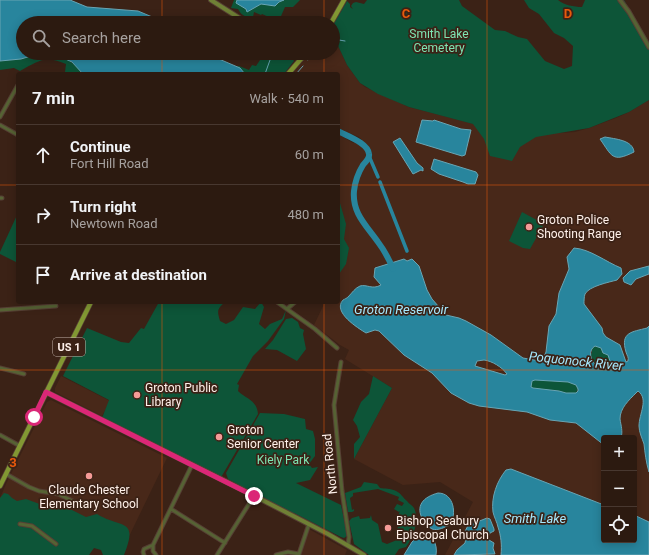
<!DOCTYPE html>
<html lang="en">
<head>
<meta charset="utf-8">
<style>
  :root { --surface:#2c1a10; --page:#38271e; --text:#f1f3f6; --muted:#a6a19f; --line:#483830 }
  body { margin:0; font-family:Roboto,sans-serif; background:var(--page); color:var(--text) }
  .controls { position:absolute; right:12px; bottom:12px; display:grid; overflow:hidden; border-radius:4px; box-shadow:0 2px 10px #0003 }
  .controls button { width:36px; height:36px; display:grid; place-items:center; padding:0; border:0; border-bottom:1px solid var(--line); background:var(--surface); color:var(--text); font:20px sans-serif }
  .stop { position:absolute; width:12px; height:12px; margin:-9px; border:3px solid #db2777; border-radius:50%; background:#fff }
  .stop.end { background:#db2777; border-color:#fff; box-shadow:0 1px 4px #0008 }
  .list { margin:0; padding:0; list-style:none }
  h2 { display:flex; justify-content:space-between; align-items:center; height:52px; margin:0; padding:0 16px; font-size:17px }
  h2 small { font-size:13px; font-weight:400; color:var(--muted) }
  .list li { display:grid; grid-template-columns:26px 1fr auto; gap:12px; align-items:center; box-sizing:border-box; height:60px; padding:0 16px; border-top:1px solid var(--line) }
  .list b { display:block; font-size:15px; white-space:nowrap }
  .list p { margin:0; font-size:13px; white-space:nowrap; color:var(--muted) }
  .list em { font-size:13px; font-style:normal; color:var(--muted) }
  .icon { flex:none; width:22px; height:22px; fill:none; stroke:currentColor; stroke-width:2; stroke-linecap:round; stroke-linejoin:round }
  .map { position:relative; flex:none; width:649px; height:555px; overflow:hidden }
  .search { position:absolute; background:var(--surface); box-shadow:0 2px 10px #0003; left:16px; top:16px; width:324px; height:44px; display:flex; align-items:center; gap:10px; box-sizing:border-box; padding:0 14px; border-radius:22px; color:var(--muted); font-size:15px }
  .panel { position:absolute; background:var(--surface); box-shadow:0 2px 10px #0003; left:16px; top:72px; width:324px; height:232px; border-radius:4px }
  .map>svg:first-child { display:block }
  .built { fill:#482819; fill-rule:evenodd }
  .green { fill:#0d5538 }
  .water { fill:#28859d; stroke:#68a5b4; fill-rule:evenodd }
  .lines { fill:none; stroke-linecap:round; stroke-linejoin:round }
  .stream { stroke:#68a5b4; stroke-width:1 }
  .canal { stroke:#28859d; stroke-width:3.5 }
  .river { stroke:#28859d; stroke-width:6 }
  .minor-casing { stroke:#563f34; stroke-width:5 }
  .tertiary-casing { stroke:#563f34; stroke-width:5.5 }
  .secondary-casing { stroke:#563f34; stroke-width:6 }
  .primary-casing { stroke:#563f34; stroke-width:6 }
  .minor { stroke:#566234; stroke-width:3 }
  .tertiary { stroke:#566234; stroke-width:3.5 }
  .secondary { stroke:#6f8035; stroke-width:4 }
  .primary { stroke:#829833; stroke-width:4.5 }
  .route { stroke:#db2777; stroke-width:5 }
  .grid { fill:none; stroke:#e8590c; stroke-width:1; stroke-opacity:0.55 }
  .poi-dot { fill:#f59b97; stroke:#3b2216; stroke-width:1.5 }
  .labels { text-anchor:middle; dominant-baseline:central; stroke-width:3.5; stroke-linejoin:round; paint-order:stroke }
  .shield { fill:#3b2216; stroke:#c4b3aa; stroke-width:1 }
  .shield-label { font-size:11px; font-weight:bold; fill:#fff1ea }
  .park-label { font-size:12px; fill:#7ee5b3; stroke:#3b2216 }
  .poi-label { font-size:12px; fill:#fff1ea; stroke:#3b2216; text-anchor:start }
  .street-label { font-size:12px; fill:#fff1ea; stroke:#3b2216 }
  .water-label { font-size:13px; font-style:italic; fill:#a6e9fe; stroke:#3b2216 }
  .grid-label { font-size:13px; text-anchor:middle; font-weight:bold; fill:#e8590c; stroke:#3b2216; stroke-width:3.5; stroke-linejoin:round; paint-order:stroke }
</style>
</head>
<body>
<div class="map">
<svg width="649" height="555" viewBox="0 0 649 555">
  <rect width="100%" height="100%" fill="#3b2216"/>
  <path class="built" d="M333,35L347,65L360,83L365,87L409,107L474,124L561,133L575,132L589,128L616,118L629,112L649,100V555H445L473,502L440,482L403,485L354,459L392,388L345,359L349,350L340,345L314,325L325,302H338V134L353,143L362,140L359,137L338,128V74H292L310,53H333ZM604,438H634V540H604Z
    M61,376L110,401L102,416L55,392V388Z
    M51,400L167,458L120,555L0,504V498L6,484L47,402Z
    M305,527L347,550L345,555H296Z"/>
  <path class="green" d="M234,0H237L236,2L246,9L247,12L261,4L284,0H300L293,7H285L278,23H269L268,21L271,18L262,14L261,15L254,12L253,17C246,18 241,15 238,9L231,8Z
    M367,0H459L462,6L495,30L505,31L518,37L527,39L545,61L564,69L572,66L573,46L564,38L554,33L539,14L529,8L524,0H558C564,5 574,7 582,7L585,0H624L649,42V100L629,112L589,128L536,137L520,147L512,161L490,156L484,139L473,124L409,107L378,94L360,83L347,65L333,35V25L347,1L350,4V7L353,9L351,6L353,3L356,2L364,4Z
    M41,53C57,53 74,60 83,74H68L65,72L66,64C44,55 39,61 20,71L14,68L0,70V61L12,60Z
    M267,53C277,53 290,50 294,61L284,74H245L242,70L237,66H239L249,70L252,65L256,66L264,54Z
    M338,196L346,224L344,239L349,248L346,264L339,274L338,273Z
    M522,212L544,224L530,249L523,248L509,241Z
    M18,213V263L0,254V252Z
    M159,302H225C217,309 217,311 220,321L226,324L234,320L243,307L255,309L261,302L264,307L259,324L265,329L270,324L282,319L286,310L284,319L268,341L253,356L237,384L239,385L238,391C246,399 257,400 258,414L220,479L102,418L109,400L63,376L87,328L121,342L129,343L141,328L144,329Z
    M292,318L298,322L300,328L304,330L303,334L306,349L297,361L277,350L265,349L273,340L286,319Z
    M595,346L601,348L603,353L608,355L613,367C601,365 595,368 591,355L592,352V348Z
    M373,376L392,388L354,459V444L360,437L357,426L353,420L361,402L369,394Z
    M535,380L568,382L576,385L578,389L576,393H566L559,391L533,388L531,387L532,381Z
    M260,413L284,414L305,419L306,429L313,431L315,439V456L309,464L312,468L318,467L310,480L296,483L341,505L347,534V536L344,538L341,537L294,513L293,515L240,489L241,486L228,479L226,473Z
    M364,482L377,484L380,488C385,489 390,488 396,491C401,493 403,498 407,501C409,504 412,505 414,508C420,520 413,537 406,547L399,549L395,555H369L354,544L349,521L352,518L359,516L360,519L370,518L371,515L372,520L378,524L382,542L387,544L397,540L395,532L403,519L398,516L400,511L399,512L394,509L397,504L402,506L404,503L398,500L399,497L378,489L353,493V496L350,498L352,510L354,509V511L352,512H348L345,493L361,487Z
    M4,493L8,494L12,498L17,501L26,499L45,506L72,510L86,517L97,514C121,529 139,517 124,555H103L101,550L94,548L89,555H0V498Z"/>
  <path class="water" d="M0,0H70L87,7L138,11L157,19L160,23H23V53H41L21,59L0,61Z
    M237,0H284L279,2L275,6L261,4L247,12L246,9L236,3Z
    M52,53H205L240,68L245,74H83L72,62Z
    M422,120L433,121L434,120L461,129L471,130L465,155L462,156L416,142Z
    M605,137C615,139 633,140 634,152C612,163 612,156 600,139Z
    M400,138L417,163L423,168V171L421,170L413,174L393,142Z
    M434,159L476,172L478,175L475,184H468L463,182L439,174L431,169Z
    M574,248C590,249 606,262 621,268L622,274L617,280C610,282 589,286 585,294C584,297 584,301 584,304L602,328L603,333L606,337L620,345L626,362L628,361C629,357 627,356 626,352C620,332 632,332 647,328L649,326V472C646,462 645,453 644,444C642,438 639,432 639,426C639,414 649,399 638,391L636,393C629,400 620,408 620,419C621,426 623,431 621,438H604V445L576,423L550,420L527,412L479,406L469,403L451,393L432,373L404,355L379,331L375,330L366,333C358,328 332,312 343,300C345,299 347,298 348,297C352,293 355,288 360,286C367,284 372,290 381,285L374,277L375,268L404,259L407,261L412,259L419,266L427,290L432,299L446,315L459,318L466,321L491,335L523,358L540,361L543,359L546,352L549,326L556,314L559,293L569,269L567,257ZM595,346L601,348L603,353L608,355L612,367C609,366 599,367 596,365C590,360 588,350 595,346ZM484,360C492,361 502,367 507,374L505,375L475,366L477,361ZM535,380L568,382L576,385L578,389V391L576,393H566L559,391L533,388L531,387L532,381Z
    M649,266V274L636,279L631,285L624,282L623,278L630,271Z
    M511,469L604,505V540H634V515L649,522V555H501C502,545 501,536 498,527C497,522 494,517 493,512C491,497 497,481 506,470Z
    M438,493C454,493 457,514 450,525C445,527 438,531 432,529C428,527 426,523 423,520C415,506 423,497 438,493Z
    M487,518L490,519L494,529V531L490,533L488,537L489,540L494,543L493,548L495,554L454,555L457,550L465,543L466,538L463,535L470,522H477Z
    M421,533C432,533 438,544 436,555H404L412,542Z"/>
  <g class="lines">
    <path class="stream" d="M333,38L335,37L339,40L345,41
      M308,60L313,53
      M265,74L270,60L271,53
      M296,74L303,66"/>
    <path class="canal" d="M369,156L378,177
      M380,182L407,251"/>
    <path class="river" d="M338,131C347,136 368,143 369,154C370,159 365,162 363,165C358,173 355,182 354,191C352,213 366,225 378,242C384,250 389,259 393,269"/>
    <g class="minor-casing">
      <path id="minor" d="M0,117L18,85
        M0,125L18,135
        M0,198H2
        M277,302L315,329L337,348
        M287,309L295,302
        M0,310L56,306
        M341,362L334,405L342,491L349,537L348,545
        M0,368L24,374
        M0,435L20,446
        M6,474L29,487L39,491L58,494L83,506
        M171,509L225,543
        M20,524L32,526L56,544
        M144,555L143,552L144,549L153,545
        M156,555L153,551V545L192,465
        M217,555L254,496
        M276,555L288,552L299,554L309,524"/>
    </g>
    <g class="tertiary-casing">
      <path id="tertiary" d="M620,0L629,12L649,47"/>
    </g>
    <g class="secondary-casing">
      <path id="secondary" d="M211,0L247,23
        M292,53L301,59
        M46,392L247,492L328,534L364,555"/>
    </g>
    <g class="primary-casing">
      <path id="primary" d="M331,23L344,0
        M288,74L306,53
        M0,486L91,302"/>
    </g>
    <use href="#minor" class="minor"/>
    <use href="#tertiary" class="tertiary"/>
    <use href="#secondary" class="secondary"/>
    <use href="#primary" class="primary"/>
  </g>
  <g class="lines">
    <path class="route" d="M34,417L46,392L254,496"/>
  </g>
  <path class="grid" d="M162,0V23M324,0V23M487,0V555M162,53V74M324,53V74M0,185H18M338,185H649M162,302V555M324,302V555M0,370H649"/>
  <g class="poi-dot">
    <circle cx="529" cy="227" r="4"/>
    <circle cx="137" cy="395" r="4"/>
    <circle cx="219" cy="437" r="4"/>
    <circle cx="89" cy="476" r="4"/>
    <circle cx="388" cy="528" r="4"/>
  </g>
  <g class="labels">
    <rect class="shield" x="53" y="338" width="32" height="18" rx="3"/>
    <g class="shield-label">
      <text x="69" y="347">US 1</text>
    </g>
    <g class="park-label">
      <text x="439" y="34">Smith Lake<tspan x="439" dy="14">Cemetery</tspan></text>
      <text x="283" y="460">Kiely Park</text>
    </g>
    <g class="poi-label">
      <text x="537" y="220">Groton Police<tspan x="537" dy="14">Shooting Range</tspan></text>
      <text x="145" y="388">Groton Public<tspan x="145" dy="14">Library</tspan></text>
      <text x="227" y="430">Groton<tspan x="227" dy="14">Senior Center</tspan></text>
      <text x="89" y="490" text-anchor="middle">Claude Chester<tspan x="89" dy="14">Elementary School</tspan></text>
      <text x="396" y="521">Bishop Seabury<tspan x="396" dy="14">Episcopal Church</tspan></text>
    </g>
    <g class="street-label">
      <text transform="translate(330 464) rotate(-96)">North Road</text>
    </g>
    <g class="water-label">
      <text x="401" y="309">Groton Reservoir</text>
      <text transform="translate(576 361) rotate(6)">Poquonock River</text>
      <text x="535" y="518">Smith Lake</text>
    </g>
  </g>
  <g class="grid-label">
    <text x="406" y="18">C</text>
    <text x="568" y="18">D</text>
    <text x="13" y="467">3</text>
  </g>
</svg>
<div class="controls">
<button>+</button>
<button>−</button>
<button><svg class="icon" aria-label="locate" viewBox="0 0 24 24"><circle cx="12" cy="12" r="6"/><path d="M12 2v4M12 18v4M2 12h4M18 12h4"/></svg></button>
</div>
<div class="stop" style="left:34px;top:417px"></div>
<div class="stop end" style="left:254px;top:496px"></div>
<div class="search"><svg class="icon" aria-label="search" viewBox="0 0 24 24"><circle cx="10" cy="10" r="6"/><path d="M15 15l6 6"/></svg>Search here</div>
<section class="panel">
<h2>7 min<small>Walk · 540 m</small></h2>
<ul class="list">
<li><svg class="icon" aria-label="ahead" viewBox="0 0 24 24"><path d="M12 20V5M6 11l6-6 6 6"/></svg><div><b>Continue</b><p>Fort Hill Road</p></div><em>60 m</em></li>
<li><svg class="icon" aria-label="right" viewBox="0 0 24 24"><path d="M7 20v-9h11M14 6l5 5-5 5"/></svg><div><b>Turn right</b><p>Newtown Road</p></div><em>480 m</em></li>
<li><svg class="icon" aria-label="arrive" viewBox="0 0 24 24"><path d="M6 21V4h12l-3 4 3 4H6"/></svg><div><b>Arrive at destination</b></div></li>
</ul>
</section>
</div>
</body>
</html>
